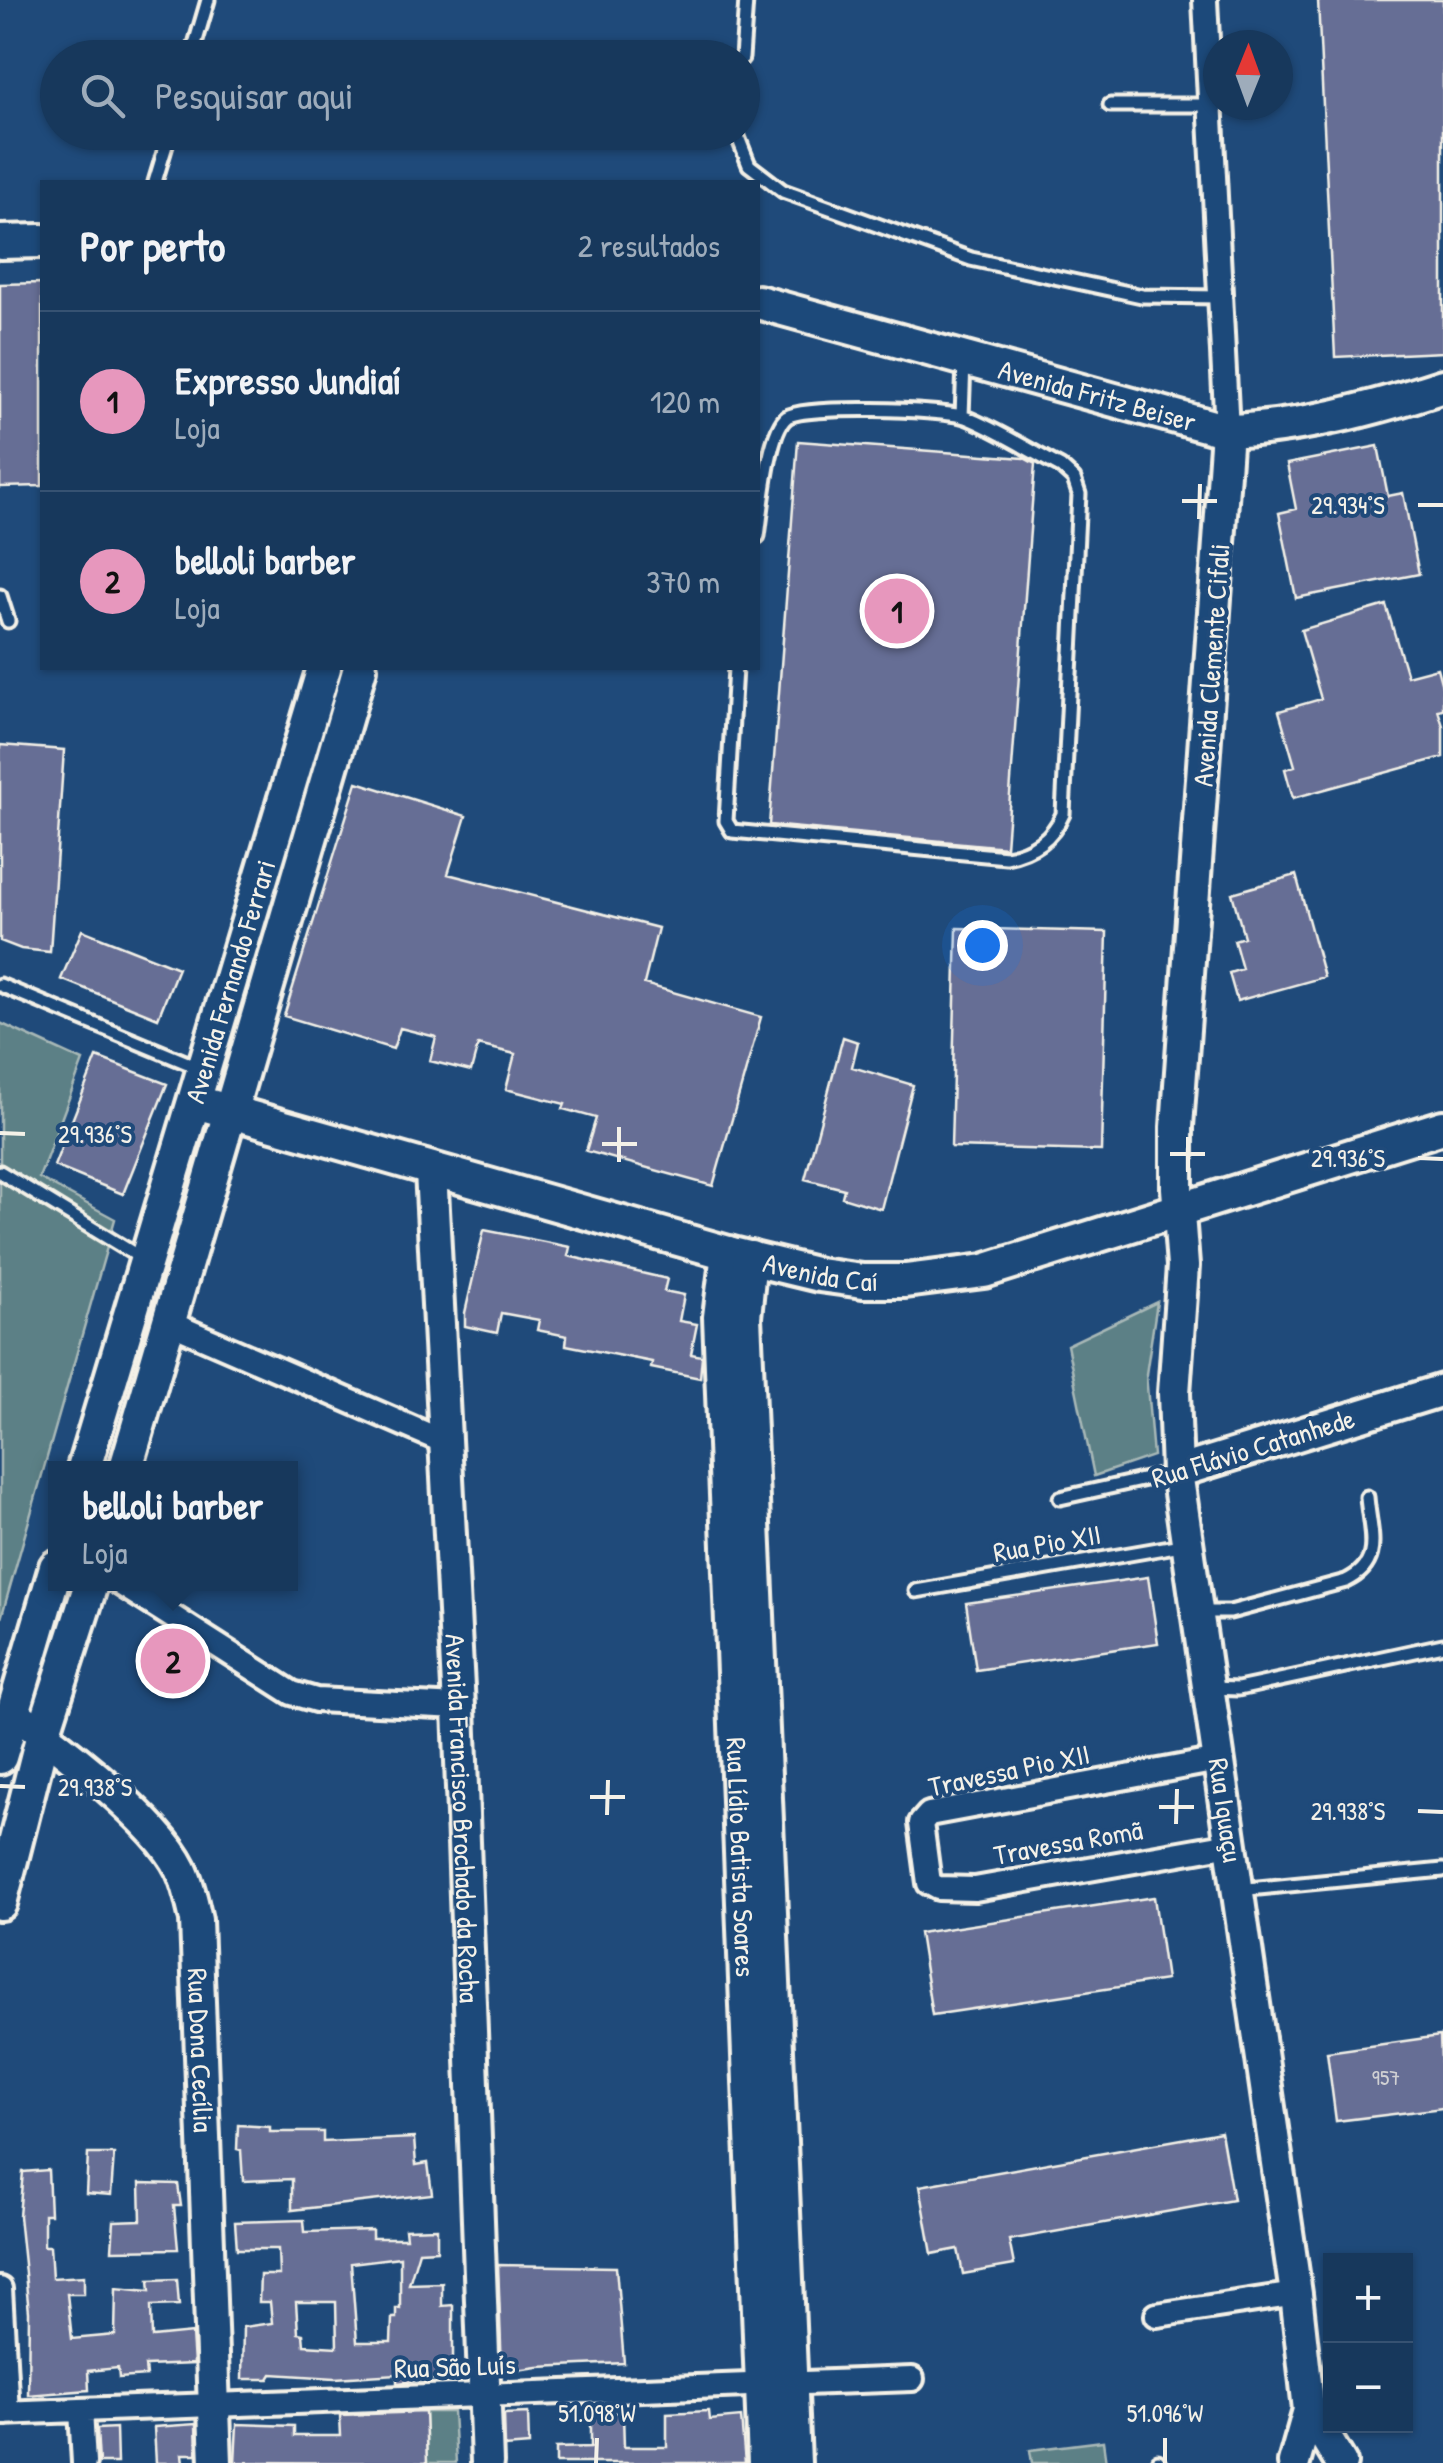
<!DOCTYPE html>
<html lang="pt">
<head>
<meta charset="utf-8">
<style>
  :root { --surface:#17385c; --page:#244365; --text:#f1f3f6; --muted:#9eacbb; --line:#365272; --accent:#e797bd }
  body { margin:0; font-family:"Patrick Hand",sans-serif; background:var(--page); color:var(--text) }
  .controls { position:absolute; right:30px; bottom:30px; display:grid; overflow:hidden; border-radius:0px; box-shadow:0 2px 8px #0004 }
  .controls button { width:90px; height:90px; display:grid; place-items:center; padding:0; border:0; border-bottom:2px solid var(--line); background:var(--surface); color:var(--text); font:50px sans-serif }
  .compass { position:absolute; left:1203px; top:30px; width:90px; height:90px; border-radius:50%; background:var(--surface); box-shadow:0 2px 8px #0004; rotate:1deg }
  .you { position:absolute; left:982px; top:945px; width:35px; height:35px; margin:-25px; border:8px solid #fff; border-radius:50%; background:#1a73e8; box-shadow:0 0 0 15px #1a73e833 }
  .badge { display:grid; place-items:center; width:65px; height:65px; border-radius:50%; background:var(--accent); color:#111; font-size:32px; font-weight:700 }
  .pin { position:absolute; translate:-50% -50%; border:5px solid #fff; box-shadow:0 2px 10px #0006 }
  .popup { position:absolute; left:48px; top:1461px; width:250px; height:130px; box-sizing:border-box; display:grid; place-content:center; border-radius:0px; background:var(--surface); filter:drop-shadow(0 2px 8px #0005); font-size:32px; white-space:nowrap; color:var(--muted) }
  .popup b { font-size:38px; color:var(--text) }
  .popup::after { content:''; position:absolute; left:50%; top:100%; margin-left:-20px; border:20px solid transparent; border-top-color:var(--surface) }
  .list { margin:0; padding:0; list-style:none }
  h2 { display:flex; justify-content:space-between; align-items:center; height:130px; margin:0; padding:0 40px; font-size:42px }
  h2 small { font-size:32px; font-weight:400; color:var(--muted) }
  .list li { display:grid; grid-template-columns:65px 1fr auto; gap:30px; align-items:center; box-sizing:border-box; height:180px; padding:0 40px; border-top:2px solid var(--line) }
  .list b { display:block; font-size:38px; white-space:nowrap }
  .list p { margin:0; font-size:32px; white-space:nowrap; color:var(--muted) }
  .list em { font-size:32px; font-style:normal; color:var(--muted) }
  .icon { flex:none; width:55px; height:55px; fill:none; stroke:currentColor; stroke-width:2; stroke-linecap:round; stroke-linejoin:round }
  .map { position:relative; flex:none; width:1443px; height:2463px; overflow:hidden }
  .search { position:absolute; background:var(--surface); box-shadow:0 2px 8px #0004; left:40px; top:40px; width:720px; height:110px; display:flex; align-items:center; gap:25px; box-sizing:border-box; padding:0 35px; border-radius:55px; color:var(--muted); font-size:38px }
  .panel { position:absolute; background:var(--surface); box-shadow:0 2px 8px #0004; left:40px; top:180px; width:720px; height:490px; border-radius:0px }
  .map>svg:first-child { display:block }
  .green { fill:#5c8086; stroke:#a8b8b7; stroke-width:2.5 }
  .building { fill:#666e95; stroke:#f4f1e8; stroke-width:2.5; fill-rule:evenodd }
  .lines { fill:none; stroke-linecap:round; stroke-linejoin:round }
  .service-casing { stroke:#f4f1e8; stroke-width:19 }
  .minor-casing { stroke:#f4f1e8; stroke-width:30 }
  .tertiary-casing { stroke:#f4f1e8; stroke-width:38 }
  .secondary-casing { stroke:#f4f1e8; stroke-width:40 }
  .service { stroke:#1f4a7a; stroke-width:11 }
  .minor { stroke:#1f4a7a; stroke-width:22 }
  .tertiary { stroke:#1f4a7a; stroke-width:30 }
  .secondary { stroke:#1f4a7a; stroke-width:32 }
  .ticks { fill:none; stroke:#f4f1e8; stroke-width:4 }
  .labels { text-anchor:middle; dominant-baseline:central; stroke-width:8; stroke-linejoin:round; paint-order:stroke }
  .number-label { font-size:22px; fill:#d0d0d3 }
  .street-label { font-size:28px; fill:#f4f1e8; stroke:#1f4a7a }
  .ticks-label { font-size:25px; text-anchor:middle; fill:#f4f1e8; stroke:#1f4a7a; stroke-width:8; stroke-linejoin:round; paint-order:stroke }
</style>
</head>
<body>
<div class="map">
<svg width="1443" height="2463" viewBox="0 0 1443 2463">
  <rect width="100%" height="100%" fill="#1f4a7a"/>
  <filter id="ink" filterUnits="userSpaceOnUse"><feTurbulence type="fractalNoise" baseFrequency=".01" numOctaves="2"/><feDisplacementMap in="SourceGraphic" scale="20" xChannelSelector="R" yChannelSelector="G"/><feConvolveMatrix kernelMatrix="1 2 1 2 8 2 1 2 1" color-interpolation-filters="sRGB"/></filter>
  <g filter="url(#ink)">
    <path class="green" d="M0,1023L83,1061L39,1178L115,1219L0,1622Z
      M1157,1302L1146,1374L1153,1456L1094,1476L1067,1345Z
      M425,2412H453L456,2463H427Z
      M1103,2441L1106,2463H1032L1030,2450Z"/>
    <path class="building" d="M1318,0H1443V352L1335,357Z
      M42,283V486L0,487V284Z
      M798,441L1024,458L1035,464L1006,847L769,825Z
      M1378,446L1388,496L1403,493L1419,574L1296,598L1279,513L1296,509L1287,464Z
      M1386,605L1407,676L1437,668L1443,690V709L1438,710L1443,726V757L1293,798L1285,769L1295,766L1279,711L1321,699L1301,630Z
      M0,745L64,750L50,952L21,949L0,941Z
      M357,782L466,816L448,874L658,928L644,984L761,1017L713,1186L586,1151L596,1118L563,1109L565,1104L506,1089L515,1054L478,1045L471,1071L430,1061L436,1037L400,1028L393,1049L284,1016Z
      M1296,875L1324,977L1237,1001L1229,973L1242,969L1234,940L1244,937L1232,893Z
      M957,928L1107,932L1101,1151L951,1147Z
      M82,930L178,968L158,1018L61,979Z
      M843,1037L858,1042L852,1067L913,1085L881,1209L842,1197L844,1189L805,1179Z
      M97,1057L167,1084L123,1194L54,1166Z
      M484,1230L570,1247L568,1256L667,1279L664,1291L684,1295L679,1321L697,1324L691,1354L702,1356L700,1378L651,1368L652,1362L566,1345L567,1336L537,1330L539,1320L501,1313L497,1333L465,1326V1313Z
      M1148,1577L1158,1643L976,1670L966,1603Z
      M1154,1897L1166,1980L932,2015L919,1933Z
      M1440,2036L1443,2108L1336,2121L1327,2052Z
      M238,2125L270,2127V2132H323V2142L414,2138L416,2165L428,2163L432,2194L292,2210V2179L243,2181L241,2150L237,2149Z
      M1221,2132L1233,2200L1009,2240L1014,2265L963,2274L958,2249L932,2254L920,2186Z
      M88,2154H114L111,2195L86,2193Z
      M48,2170L50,2214H44V2246H50L52,2278L84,2276V2294H67L72,2339L115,2335L116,2288L150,2291L149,2280L177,2279L179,2305L151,2306L152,2337L192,2333L194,2364L145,2366L146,2376L119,2378L118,2368L88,2371L89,2390L28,2395L29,2312L19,2216L23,2172Z
      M140,2183L178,2184L181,2206H174L178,2249L112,2250L114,2221L141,2220Z
      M304,2220L305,2232L372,2230V2238H406L405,2229L437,2228V2250L419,2251L409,2284L442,2283V2306L453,2305V2377L397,2383V2374L335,2378L272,2374L269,2379H242L243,2327L272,2323L270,2302H259L260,2275H279L278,2249H237L235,2222ZM400,2257V2308H396V2318H392L391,2342H357L351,2263ZM296,2302H336L337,2347L304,2345L303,2334L298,2333Z
      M498,2265L616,2267L624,2363L538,2367L502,2372Z
      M708,2411L709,2420L741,2417L745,2463H556V2448L591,2447V2412L623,2413L624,2447H667V2413Z
      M425,2412L427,2463L235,2462L237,2424L294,2426V2436H341L340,2415Z
      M528,2413L529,2445L505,2447L504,2414Z
      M196,2424L197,2454H182L183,2463H156L154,2427Z
      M116,2428L117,2463H99L97,2429Z"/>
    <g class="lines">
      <g class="service-casing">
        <path id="service" d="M191,58L208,0
          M742,58L746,0
          M1110,105H1210
          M736,132L749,165L783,191L971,259L1142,296L1220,297
          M155,182L170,132
          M962,416L964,362
          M0,596L8,621
          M735,668L726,821L732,831L1006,857C1033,852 1052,839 1063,814L1079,494L1074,479L1061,467C1030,451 998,430 965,417C942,409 805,405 787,417C768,431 762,510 758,536
          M0,985L202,1069
          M0,1172L141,1258
          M1060,1498L1173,1473
          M916,1591L1187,1544
          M1201,1612H1230L1346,1581C1384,1563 1370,1534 1367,1497
          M1212,1688L1238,1689L1443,1645
          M1238,1890L1443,1870
          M1158,2461L1159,2463"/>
      </g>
      <g class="minor-casing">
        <path id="minor" d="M1205,0L1227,431
          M170,1323L447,1443
          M121,1584L292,1693L316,1700L459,1707
          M1218,1760L929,1814L921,1823L929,1883L938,1888L975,1889L1231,1844
          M0,2289L7,2413
          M1157,2315L1296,2294
          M81,2410L84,2463
          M0,2413L912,2379"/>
      </g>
      <g class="tertiary-casing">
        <g id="tertiary">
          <path id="s1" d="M1227,431L1177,1127V1188L1183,1266L1174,1393L1177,1472L1296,2294L1309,2410L1294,2463"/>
          <path id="s2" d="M431,1171L459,1707L487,2463"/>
          <path d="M1177,1472L1443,1390"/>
          <path id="s3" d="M13,1712C58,1745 158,1821 181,1869C189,1885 192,1903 196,1920L216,2463"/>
          <path d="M1309,2410L1341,2463"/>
        </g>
      </g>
      <g class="secondary-casing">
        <g id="secondary">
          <path d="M0,242L42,241"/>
          <path id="s4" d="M758,302L1227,431C1301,428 1373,409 1443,386"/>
          <path id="s5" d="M196,1102L728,1253L819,1275L863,1281H905L984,1271L1443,1127"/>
          <path id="s6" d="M728,1253L720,1317L765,2463"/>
          <path d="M750,1258L744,1317L794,2463"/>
          <path id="s7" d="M84,1468L324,668"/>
          <path d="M126,1468L360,668"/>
          <path d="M0,1757L56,1567"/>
          <path d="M0,1903L43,1734L91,1584"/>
        </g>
      </g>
      <use href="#service" class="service"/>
      <use href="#minor" class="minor"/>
      <use href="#tertiary" class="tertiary"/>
      <use href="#secondary" class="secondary"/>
    </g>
  </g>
  <path class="ticks" d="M1182,501H1217M1418,505H1443M1199,519L1200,484M0,1133L25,1134M602,1144H637M1170,1154H1205M1418,1158L1443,1159M619,1162V1127M1188,1172V1137M0,1786L25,1787M590,1797H625M1159,1807H1194M1418,1811L1443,1812M607,1815L608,1780M1176,1824L1177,1789M596,2463L597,2438M1165,2463V2438"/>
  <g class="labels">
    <g class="number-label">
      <text x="1386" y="2077">957</text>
    </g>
    <g class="street-label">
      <text stroke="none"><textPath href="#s4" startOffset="352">Avenida Fritz Beiser</textPath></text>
      <text transform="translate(1211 665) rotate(-86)">Avenida Clemente Cifali</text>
      <text stroke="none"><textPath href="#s7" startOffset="508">Avenida Fernando Ferrari</textPath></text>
      <text stroke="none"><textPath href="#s5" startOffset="648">Avenida Caí</textPath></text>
      <text transform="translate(1253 1448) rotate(-17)">Rua Flávio Catanhede</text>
      <text transform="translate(1047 1543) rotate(-10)">Rua Pio XII</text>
      <text transform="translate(1009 1770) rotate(-12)">Travessa Pio XII</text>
      <text stroke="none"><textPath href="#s1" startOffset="1385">Rua Iguaçu</textPath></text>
      <text stroke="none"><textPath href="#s2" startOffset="648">Avenida Francisco Brochado da Rocha</textPath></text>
      <text transform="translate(1068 1842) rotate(-10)">Travessa Romã</text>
      <text stroke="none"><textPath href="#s6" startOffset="605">Rua Lídio Batista Soares</textPath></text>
      <text stroke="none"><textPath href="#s3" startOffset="415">Rua Dona Cecília</textPath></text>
      <text transform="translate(455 2366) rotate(-2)">Rua São Luís</text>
    </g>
  </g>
  <g class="ticks-label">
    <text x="1348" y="514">29.934°S</text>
    <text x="95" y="1143">29.936°S</text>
    <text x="1348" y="1167">29.936°S</text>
    <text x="95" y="1796">29.938°S</text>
    <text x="1348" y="1820">29.938°S</text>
    <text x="597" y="2422">51.098°W</text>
    <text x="1165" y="2422">51.096°W</text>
  </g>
</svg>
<div class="controls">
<button>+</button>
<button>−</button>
</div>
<svg class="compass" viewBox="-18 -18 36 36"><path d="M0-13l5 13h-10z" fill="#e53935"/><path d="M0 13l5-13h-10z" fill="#9eacbb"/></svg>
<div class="you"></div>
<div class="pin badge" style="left:897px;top:611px">1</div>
<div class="pin badge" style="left:173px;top:1661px">2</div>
<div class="popup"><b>belloli barber</b>Loja</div>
<div class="search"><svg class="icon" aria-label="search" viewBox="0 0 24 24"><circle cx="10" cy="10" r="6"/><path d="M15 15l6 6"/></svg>Pesquisar aqui</div>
<section class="panel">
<h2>Por perto<small>2 resultados</small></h2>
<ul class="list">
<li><span class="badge">1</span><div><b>Expresso Jundiaí</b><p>Loja</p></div><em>120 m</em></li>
<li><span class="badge">2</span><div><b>belloli barber</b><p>Loja</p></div><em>370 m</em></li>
</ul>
</section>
</div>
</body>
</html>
